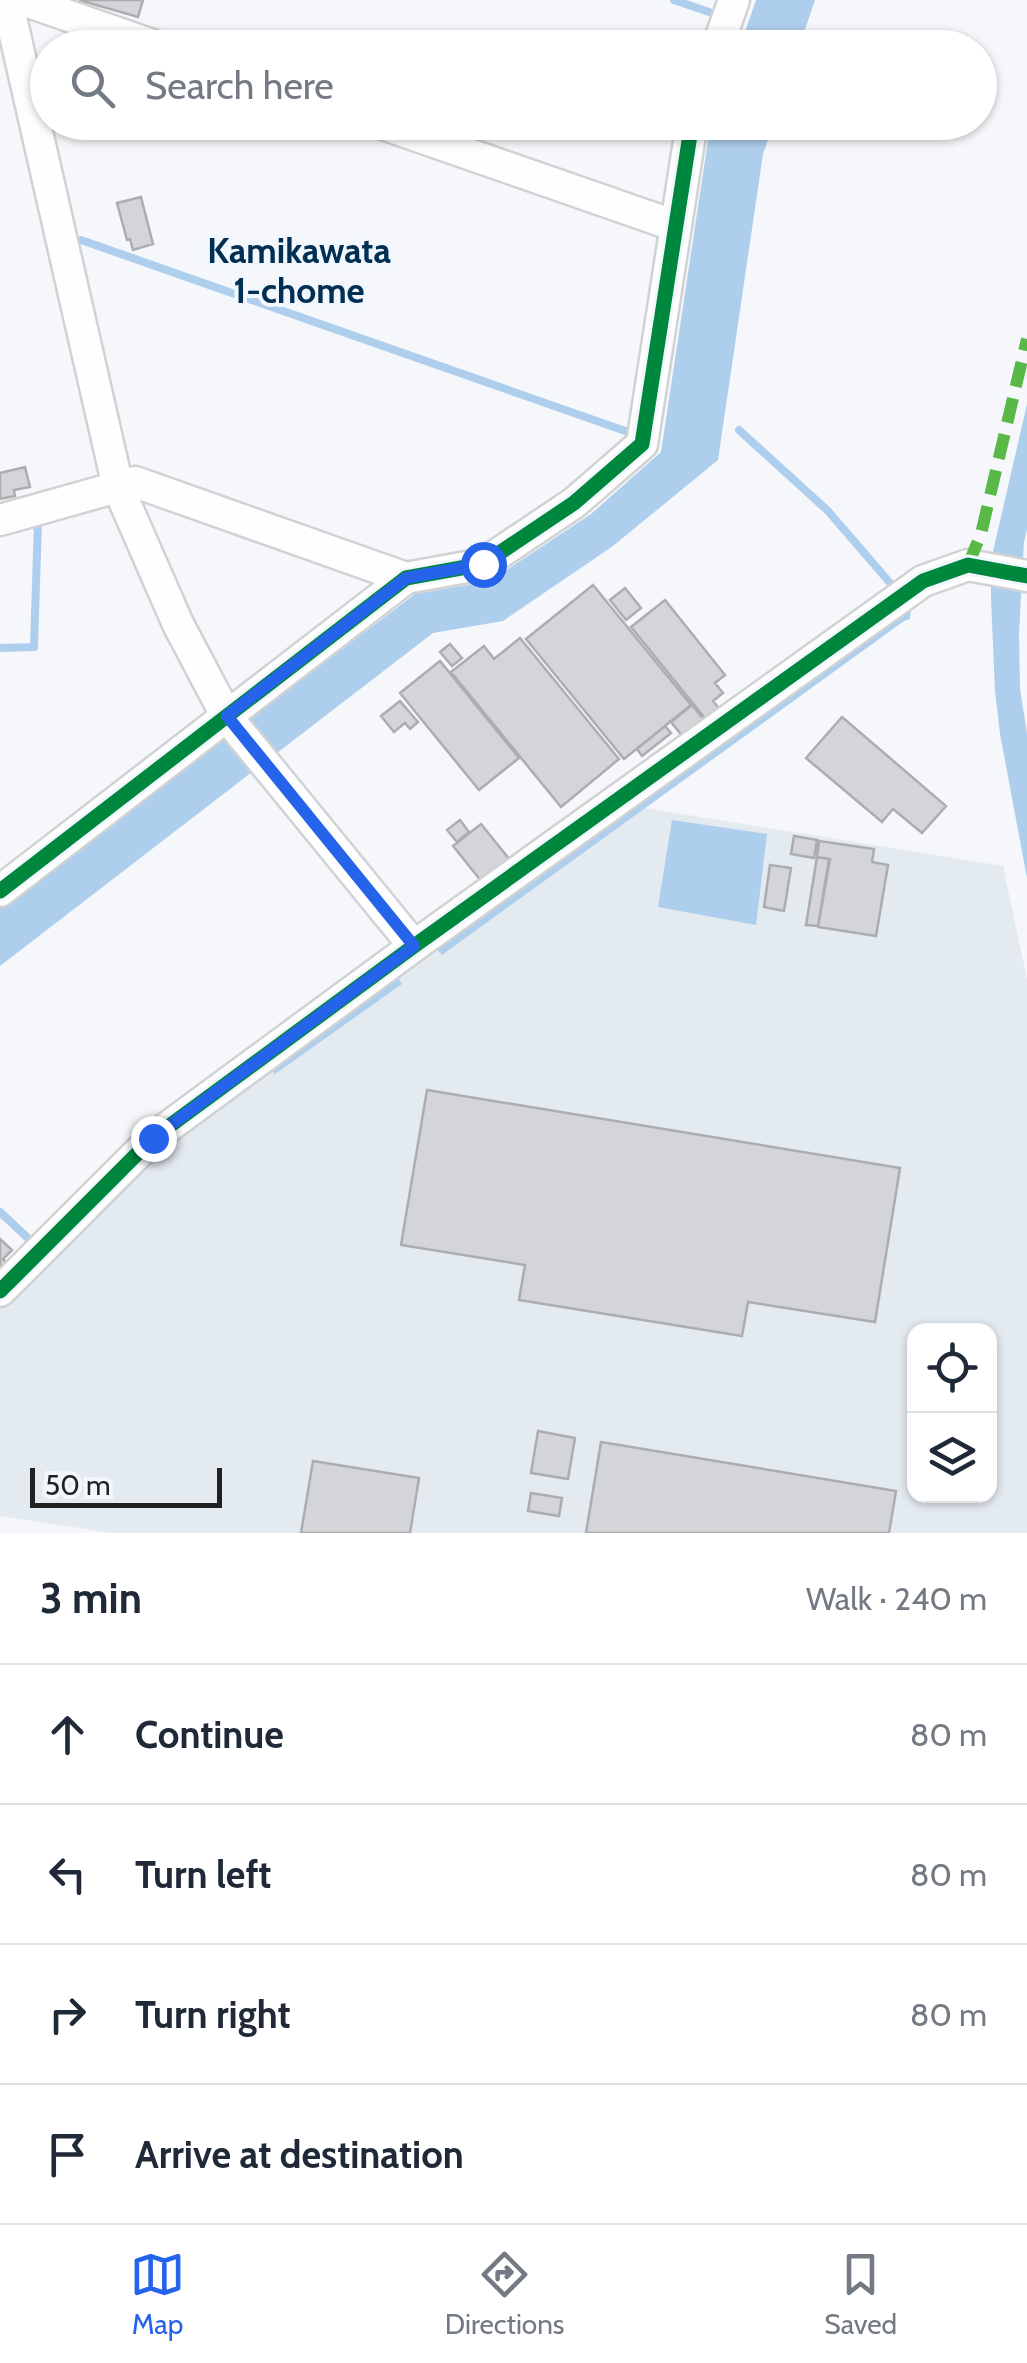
<!DOCTYPE html>
<html lang="en">
<head>
<meta charset="utf-8">
<style>
  :root { --surface:#fff; --page:#f2f2f3; --text:#1f2937; --muted:#747a83; --line:#e0e1e3; --accent:#2563eb }
  body { margin:0; font-family:Cabin,sans-serif; background:var(--page); color:var(--text) }
  .controls { position:absolute; right:30px; bottom:30px; display:grid; overflow:hidden; border-radius:20px; box-shadow:0 2px 8px #0004 }
  .controls button { width:90px; height:90px; display:grid; place-items:center; padding:0; border:0; border-bottom:2px solid var(--line); background:var(--surface); color:var(--text); font:50px sans-serif }
  .scale { position:absolute; left:30px; bottom:25px; width:192px; box-sizing:border-box; padding-left:10px; border:5px solid #1f2123; border-top:0; font-size:28px; line-height:35px; white-space:nowrap; color:#1f2123; -webkit-text-stroke:8px #f2f7fd; paint-order:stroke }
  .stop { position:absolute; width:30px; height:30px; margin:-22px; border:8px solid #2563eb; border-radius:50%; background:#fff }
  .stop.end { background:#2563eb; border-color:#fff; box-shadow:0 2px 10px #0008 }
  .list { margin:0; padding:0; list-style:none }
  h2 { display:flex; justify-content:space-between; align-items:center; height:130px; margin:0; padding:0 40px; font-size:42px }
  h2 small { font-size:32px; font-weight:400; color:var(--muted) }
  .list li { display:grid; grid-template-columns:65px 1fr auto; gap:30px; align-items:center; box-sizing:border-box; height:140px; padding:0 40px; border-top:2px solid var(--line) }
  .list b { display:block; font-size:38px; white-space:nowrap }
  .list em { font-size:32px; font-style:normal; color:var(--muted) }
  .icon { flex:none; width:55px; height:55px; fill:none; stroke:currentColor; stroke-width:2; stroke-linecap:round; stroke-linejoin:round }
  .map { position:relative; flex:none; width:1027px; height:1533px; overflow:hidden }
  .search { position:absolute; background:var(--surface); box-shadow:0 2px 8px #0004; left:30px; right:30px; top:30px; height:110px; display:flex; align-items:center; gap:25px; box-sizing:border-box; padding:0 35px; border-radius:55px; color:var(--muted); font-size:38px }
  .sheet { height:690px; background:var(--surface) }
  nav { display:flex; justify-content:space-around; align-items:center; box-sizing:border-box; height:140px; border-top:2px solid var(--line); background:var(--surface); font-size:28px; color:var(--muted) }
  nav a { display:grid; justify-items:center; gap:5px }
  nav .on { color:var(--accent) }
  .map>svg:first-child { display:block }
  .built { fill:#e3eaf0; fill-rule:evenodd }
  .water { fill:#aeceed }
  .lines { fill:none; stroke-linecap:round; stroke-linejoin:round }
  .stream { stroke:#aeceed; stroke-width:8 }
  .building { fill:#d3d5d8; stroke:#abadaf; stroke-width:2.5 }
  .minor-casing { stroke:#d0d2d4; stroke-width:35 }
  .minor { stroke:#fefefe; stroke-width:30 }
  .quiet { stroke:#58b947; stroke-width:12; stroke-dasharray:25 12; stroke-linecap:butt }
  .cycleway-casing { stroke:#f2f7fd; stroke-width:21 }
  .cycleway { stroke:#00873e; stroke-width:15 }
  .route { stroke:#2563eb; stroke-width:12 }
  .labels { text-anchor:middle; dominant-baseline:central; stroke-width:8; stroke-linejoin:round; paint-order:stroke }
  .neighbourhood-label { font-size:35px; font-weight:bold; fill:#002f53; stroke:#f2f7fd }
</style>
</head>
<body>
<div class="map">
<svg width="1027" height="1533" viewBox="0 0 1027 1533">
  <rect width="100%" height="100%" fill="#f5f7fa"/>
  <path class="built" d="M645,808L1003,866L1027,979V1533H112L0,1516V1306L167,1138L435,947L442,955ZM914,1330H990V1496H914Z"/>
  <path class="water" d="M756,0H815L799,47H740Z
    M713,123H774L763,154L718,460L613,546L503,621L433,633L0,966V908L415,594L490,581L591,514L661,452L709,134Z
    M1027,404V529L1024,542L1019,633L1020,689L1027,733V878L1000,734L995,691L991,599V560Z
    M911,607L910,619L904,621L442,955L435,947Z
    M672,820L767,834L756,925L658,907Z
    M396,975L402,984L275,1074L268,1066Z"/>
  <g class="lines">
    <path class="stream" d="M674,0L709,12
      M81,240L628,432
      M739,430L828,511L891,584
      M0,648L34,647L38,521
      M0,1212L31,1241"/>
  </g>
  <path class="building" d="M79,0H143L138,17Z
    M141,197L153,244L133,250L130,239L127,240L117,203Z
    M25,467L30,487L14,490L15,496L0,499V473Z
    M593,585L691,705L624,759L526,639Z
    M625,588L641,608L626,620L610,600Z
    M665,600L725,675L715,683L723,693L713,701L721,711L708,722L631,627Z
    M520,638L619,759L561,807L451,672L484,646L494,659Z
    M450,644L462,658L452,666L440,652Z
    M440,661L519,758L479,790L400,693Z
    M400,701L418,722L410,729L405,723L394,732L381,716Z
    M692,705L705,721L684,738L671,722Z
    M842,717L946,806L922,833L893,809L882,822L806,758Z
    M665,726L671,733L642,756L637,749Z
    M460,820L469,832L457,842L447,830Z
    M481,824L510,860L482,882L453,846Z
    M794,836L817,840L814,858L791,854Z
    M819,841L874,849L872,862L888,865L876,936L818,927L830,859L817,857Z
    M817,857L829,859L818,926L806,925Z
    M770,865L791,868L784,911L764,907Z
    M427,1090L900,1168L875,1322L748,1302L742,1336L519,1300L525,1265L401,1245Z
    M0,1239L12,1250L3,1259L8,1264L0,1272Z
    M538,1431L575,1438L568,1479L531,1473Z
    M601,1442L896,1491L889,1533H586Z
    M313,1461L419,1478L410,1533H301Z
    M531,1493L562,1498L559,1516L528,1511Z"/>
  <g class="lines">
    <g class="minor-casing">
      <path id="minor" d="M7,0L118,487L178,624L227,717L414,946
        M23,0L161,48
        M717,48L734,0
        M377,122L676,226
        M0,520L135,482L406,578
        M0,891L406,578L483,564L574,503L642,444L692,122
        M0,1291L153,1138L414,946L923,581L968,565L1027,576"/>
    </g>
    <use href="#minor" class="minor"/>
    <path class="quiet" d="M968,565L981,534L1027,339"/>
    <g class="cycleway-casing">
      <path id="cycleway" d="M0,891L406,578L483,564L574,503L642,444L692,122
        M0,1291L153,1138L414,946L923,581L968,565L1027,576"/>
    </g>
    <use href="#cycleway" class="cycleway"/>
  </g>
  <g class="lines">
    <path class="route" d="M153,1138L414,946L227,716L406,578L483,564"/>
  </g>
  <g class="labels">
    <g class="neighbourhood-label">
      <text x="299" y="250">Kamikawata<tspan x="299" dy="40">1-chome</tspan></text>
    </g>
  </g>
</svg>
<div class="controls">
<button><svg class="icon" aria-label="locate" viewBox="0 0 24 24"><circle cx="12" cy="12" r="6"/><path d="M12 2v4M12 18v4M2 12h4M18 12h4"/></svg></button>
<button><svg class="icon" aria-label="layers" viewBox="0 0 24 24"><path d="M12 4l9 5-9 5-9-5zM3 14l9 5 9-5"/></svg></button>
</div>
<div class="scale">50 m</div>
<div class="stop" style="left:483px;top:564px"></div>
<div class="stop end" style="left:153px;top:1138px"></div>
<div class="search"><svg class="icon" aria-label="search" viewBox="0 0 24 24"><circle cx="10" cy="10" r="6"/><path d="M15 15l6 6"/></svg>Search here</div>
</div>
<section class="sheet">
<h2>3 min<small>Walk · 240 m</small></h2>
<ul class="list">
<li><svg class="icon" aria-label="ahead" viewBox="0 0 24 24"><path d="M12 20V5M6 11l6-6 6 6"/></svg><div><b>Continue</b></div><em>80 m</em></li>
<li><svg class="icon" aria-label="left" viewBox="0 0 24 24"><path d="M17 20v-9H6M10 6l-5 5 5 5"/></svg><div><b>Turn left</b></div><em>80 m</em></li>
<li><svg class="icon" aria-label="right" viewBox="0 0 24 24"><path d="M7 20v-9h11M14 6l5 5-5 5"/></svg><div><b>Turn right</b></div><em>80 m</em></li>
<li><svg class="icon" aria-label="arrive" viewBox="0 0 24 24"><path d="M6 21V4h12l-3 4 3 4H6"/></svg><div><b>Arrive at destination</b></div></li>
</ul>
</section>
<nav>
<a class="on"><svg class="icon" aria-label="map" viewBox="0 0 24 24"><path d="M3 6l6-2 6 2 6-2v14l-6 2-6-2-6 2zM9 4v14M15 6v14"/></svg>Map</a>
<a><svg class="icon" aria-label="directions" viewBox="0 0 24 24"><path d="M12 3l9 9-9 9-9-9zM9 14v-3h6M13 9l2 2-2 2"/></svg>Directions</a>
<a><svg class="icon" aria-label="saved" viewBox="0 0 24 24"><path d="M7 4h10v16l-5-4-5 4z"/></svg>Saved</a>
</nav>
</body>
</html>
